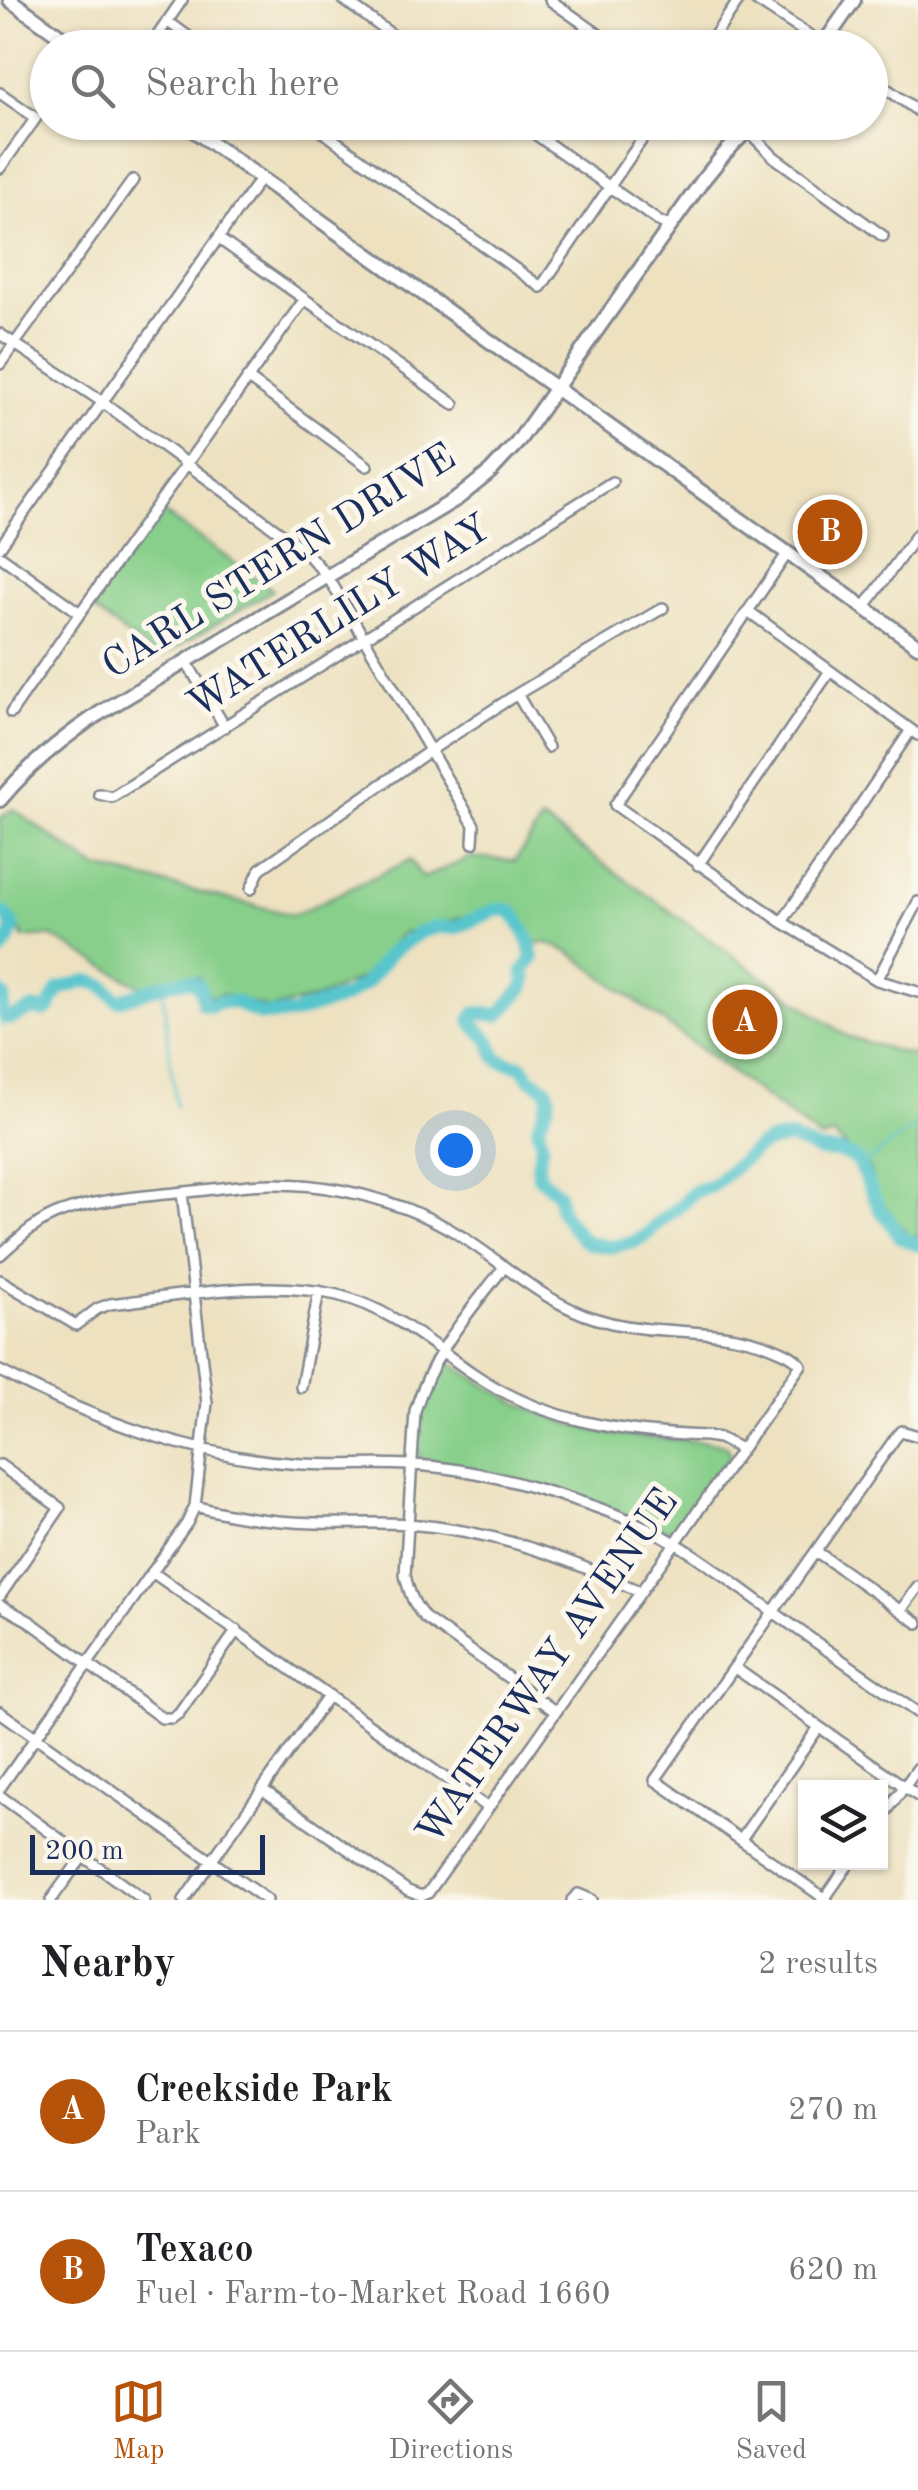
<!DOCTYPE html>
<html lang="en">
<head>
<meta charset="utf-8">
<style>
  :root { --surface:#fff; --page:#f6f6f6; --text:#202124; --muted:#757577; --line:#e0e0e0; --accent:#b45309 }
  body { margin:0; font-family:"Old Standard TT",serif; background:var(--page); color:var(--text) }
  .controls { position:absolute; right:30px; bottom:30px; display:grid; overflow:hidden; border-radius:0px; box-shadow:0 2px 8px #0004 }
  .controls button { width:90px; height:90px; display:grid; place-items:center; padding:0; border:0; border-bottom:2px solid var(--line); background:var(--surface); color:var(--text); font:50px sans-serif }
  .scale { position:absolute; left:30px; bottom:25px; width:235px; box-sizing:border-box; padding-left:10px; border:5px solid #1b2f5e; border-top:0; font-size:28px; line-height:35px; white-space:nowrap; color:#1b2f5e; -webkit-text-stroke:8px #fbf7ec; paint-order:stroke }
  .you { position:absolute; left:455px; top:1150px; width:35px; height:35px; margin:-25px; border:8px solid #fff; border-radius:50%; background:#1a73e8; box-shadow:0 0 0 15px #1a73e833 }
  .badge { display:grid; place-items:center; width:65px; height:65px; border-radius:50%; background:var(--accent); color:#fff; font-size:32px; font-weight:700 }
  .pin { position:absolute; translate:-50% -50%; border:5px solid #fff; box-shadow:0 2px 10px #0006 }
  .list { margin:0; padding:0; list-style:none }
  h2 { display:flex; justify-content:space-between; align-items:center; height:130px; margin:0; padding:0 40px; font-size:42px }
  h2 small { font-size:32px; font-weight:400; color:var(--muted) }
  .list li { display:grid; grid-template-columns:65px 1fr auto; gap:30px; align-items:center; box-sizing:border-box; height:160px; padding:0 40px; border-top:2px solid var(--line) }
  .list b { display:block; font-size:38px; white-space:nowrap }
  .list p { margin:0; font-size:32px; white-space:nowrap; color:var(--muted) }
  .list em { font-size:32px; font-style:normal; color:var(--muted) }
  .icon { flex:none; width:55px; height:55px; fill:none; stroke:currentColor; stroke-width:2; stroke-linecap:round; stroke-linejoin:round }
  .map { position:relative; flex:none; width:918px; height:1900px; overflow:hidden }
  .search { position:absolute; background:var(--surface); box-shadow:0 2px 8px #0004; left:30px; right:30px; top:30px; height:110px; display:flex; align-items:center; gap:25px; box-sizing:border-box; padding:0 35px; border-radius:55px; color:var(--muted); font-size:38px }
  .sheet { height:450px; background:var(--surface) }
  nav { display:flex; justify-content:space-around; align-items:center; box-sizing:border-box; height:140px; border-top:2px solid var(--line); background:var(--surface); font-size:28px; color:var(--muted) }
  nav a { display:grid; justify-items:center; gap:5px }
  nav .on { color:var(--accent) }
  .map>svg:first-child { display:block }
  .green { fill:#87cf8a; stroke:#517f74; stroke-width:2.5 }
  .lines { fill:none; stroke-linecap:round; stroke-linejoin:round }
  .stream { stroke:#57c5cc; stroke-width:2.5 }
  .river { stroke:#57c5cc; stroke-width:14 }
  .street-casing { stroke:#84888f; stroke-width:14 }
  .secondary-casing { stroke:#84888f; stroke-width:18 }
  .street { stroke:#fff; stroke-width:9 }
  .secondary { stroke:#fff; stroke-width:12 }
  .labels { text-anchor:middle; dominant-baseline:central; stroke-width:10; stroke-linejoin:round; paint-order:stroke }
  .street-label { font-size:40px; fill:#1b2f5e; stroke:#fbf7ec }
</style>
</head>
<body>
<div class="map">
<svg width="918" height="1900" viewBox="0 0 918 1900">
  <rect width="100%" height="100%" fill="#fbf7ec"/>
  <filter id="ink" filterUnits="userSpaceOnUse"><feTurbulence type="fractalNoise" baseFrequency=".01" numOctaves="2"/><feDisplacementMap in="SourceGraphic" scale="20" xChannelSelector="R" yChannelSelector="G"/><feConvolveMatrix kernelMatrix="1 2 1 2 8 2 1 2 1" color-interpolation-filters="sRGB"/></filter>
  <filter id="wash" filterUnits="userSpaceOnUse"><feTurbulence type="fractalNoise" baseFrequency=".0048" numOctaves="4" result="noise"/><feDisplacementMap in="SourceGraphic" scale="40" xChannelSelector="R" yChannelSelector="G"/><feGaussianBlur stdDeviation="2.25" result="paint"/><feColorMatrix in="noise" values="0 0 0 0 0 0 0 0 0 0 0 0 0 0 0 0 0 1.4 0 .05"/><feComposite in="paint" operator="in"/></filter>
  <g filter="url(#wash)">
    <rect width="100%" height="100%" fill="#ede1c0"/>
    <path class="green" d="M159,510L273,590L159,658L89,607Z
      M13,809L95,867L294,915L410,860L423,878L472,857L515,861L542,820L846,1036L903,1053L918,1055V1236L908,1235L878,1198L869,1168L833,1135L821,1139L570,952L548,943H536L511,905L402,933L362,978L318,998L270,1009L222,994L210,997L199,977L182,975L168,981L142,987L50,936L23,938L17,922L3,908H0V818Z
      M444,1361H448C498,1395 549,1422 609,1433C645,1439 681,1438 717,1443L726,1446L729,1450V1459L677,1531L672,1533L614,1511L454,1464L424,1460L417,1454L416,1449C419,1416 426,1393 440,1362Z"/>
    <g class="lines">
      <path class="stream" d="M162,987L176,1107
        M0,1027L5,1017
        M861,1166L918,1124"/>
      <path class="river" d="M0,912L5,914L14,927L8,942L0,952
        M0,993L4,997L2,1010L5,1017L9,1019L33,1009L44,1011L49,1008L59,989L87,981L93,982L104,986L117,1000C134,999 189,967 200,988C201,988 203,1003 203,1004L210,1006L218,1002H235L260,1015L293,1014L345,997L366,983L391,952L420,932L439,927L455,928L496,910H509L515,915L529,941L533,958L523,972L526,979L524,987L499,1015L476,1013L471,1020C476,1031 483,1031 489,1040C493,1045 493,1052 496,1057C501,1063 514,1064 522,1066L530,1078L546,1088L549,1095L548,1103L538,1127L542,1143L538,1165L539,1177L558,1193L561,1212L581,1238L589,1243L610,1247L634,1242L646,1235L660,1221L684,1203L689,1196L695,1191L712,1186L758,1147L768,1142L790,1138L819,1151L837,1152L848,1155L857,1160L880,1210L887,1217L900,1237L918,1245"/>
    </g>
  </g>
  <g filter="url(#ink)">
    <g class="lines">
      <g class="street-casing">
        <path id="street" d="M344,0L410,48
          M550,0L618,48
          M755,0L826,46
          M167,21L204,48
          M149,48L182,0
          M706,48L739,0
          M870,77L918,111
          M0,93L36,118L0,168
          M309,122L541,287L654,122
          M518,122L658,221L671,227
          M747,130L774,157L883,236
          M219,239L454,404
          M0,334L104,403L304,550L328,577L474,825L473,843
          M0,364L133,180
          M247,378L367,466
          M0,547L260,179
          M787,554L615,805L782,922L877,980L918,992
          M0,556L80,613
          M864,608L918,533
          M748,611L918,735
          M186,661L225,727
          M517,694L548,747
          M11,713L80,613L304,300
          M99,794L112,797L612,482
          M698,865L830,671
          M251,889L260,869L431,750L517,694L663,608
          M782,922L911,730
          M877,980L918,902
          M0,1255C19,1238 38,1220 62,1212C97,1199 138,1197 175,1193C200,1191 225,1187 250,1185C309,1180 374,1193 428,1218C488,1245 533,1300 597,1319C619,1326 642,1329 664,1330C701,1333 734,1333 769,1346C781,1351 793,1355 801,1365L428,1893L421,1896L408,1891L263,1790
          M504,1267C467,1315 433,1352 415,1411L405,1575C409,1592 413,1604 425,1618L556,1712
          M0,1280L76,1325L97,1309L110,1304C182,1296 265,1278 337,1295C391,1308 430,1344 474,1374C544,1422 624,1433 706,1436L719,1438L741,1449
          M0,1371C94,1420 195,1458 302,1464C338,1466 373,1463 408,1465C450,1466 495,1476 535,1488C578,1500 624,1515 663,1536C703,1558 738,1587 775,1613C822,1647 870,1680 918,1713
          M301,1387L319,1291
          M0,1465L60,1508L0,1596
          M195,1506C234,1517 276,1522 316,1523C347,1524 377,1522 408,1524C492,1530 565,1557 641,1592
          M817,1552L918,1623
          M152,1572L488,1808
          M0,1605L29,1621L162,1718H172L179,1713L237,1630
          M901,1610L918,1587
          M735,1668L918,1796
          M0,1712L267,1900
          M0,1788L187,1523L195,1506L207,1403L182,1193
          M0,1796L144,1900
          M880,1820L918,1768
          M741,1839L819,1727
          M825,1898L850,1862
          M51,1900L83,1856
          M184,1900L329,1695
          M572,1900L578,1894L592,1900
          M827,1900L655,1780L896,1437L901,1431L918,1436"/>
      </g>
      <g class="secondary-casing">
        <path id="secondary" d="M10,0L77,48
          M821,48L854,0
          M182,122L918,646
          M0,800C29,765 62,738 100,713L458,498L490,472L517,443L703,180L725,153L755,122"/>
      </g>
      <use href="#street" class="street"/>
      <use href="#secondary" class="secondary"/>
    </g>
  </g>
  <g class="labels">
    <g class="street-label">
      <text transform="translate(280 563) rotate(-32)">CARL STERN DRIVE</text>
      <text transform="translate(340 618) rotate(-32)">WATERLILY WAY</text>
      <text transform="translate(549 1668) rotate(-55)">WATERWAY AVENUE</text>
    </g>
  </g>
</svg>
<div class="controls">
<button><svg class="icon" aria-label="layers" viewBox="0 0 24 24"><path d="M12 4l9 5-9 5-9-5zM3 14l9 5 9-5"/></svg></button>
</div>
<div class="scale">200 m</div>
<div class="you"></div>
<div class="pin badge" style="left:745px;top:1022px">A</div>
<div class="pin badge" style="left:830px;top:532px">B</div>
<div class="search"><svg class="icon" aria-label="search" viewBox="0 0 24 24"><circle cx="10" cy="10" r="6"/><path d="M15 15l6 6"/></svg>Search here</div>
</div>
<section class="sheet">
<h2>Nearby<small>2 results</small></h2>
<ul class="list">
<li><span class="badge">A</span><div><b>Creekside Park</b><p>Park</p></div><em>270 m</em></li>
<li><span class="badge">B</span><div><b>Texaco</b><p>Fuel · Farm-to-Market Road 1660</p></div><em>620 m</em></li>
</ul>
</section>
<nav>
<a class="on"><svg class="icon" aria-label="map" viewBox="0 0 24 24"><path d="M3 6l6-2 6 2 6-2v14l-6 2-6-2-6 2zM9 4v14M15 6v14"/></svg>Map</a>
<a><svg class="icon" aria-label="directions" viewBox="0 0 24 24"><path d="M12 3l9 9-9 9-9-9zM9 14v-3h6M13 9l2 2-2 2"/></svg>Directions</a>
<a><svg class="icon" aria-label="saved" viewBox="0 0 24 24"><path d="M7 4h10v16l-5-4-5 4z"/></svg>Saved</a>
</nav>
</body>
</html>
